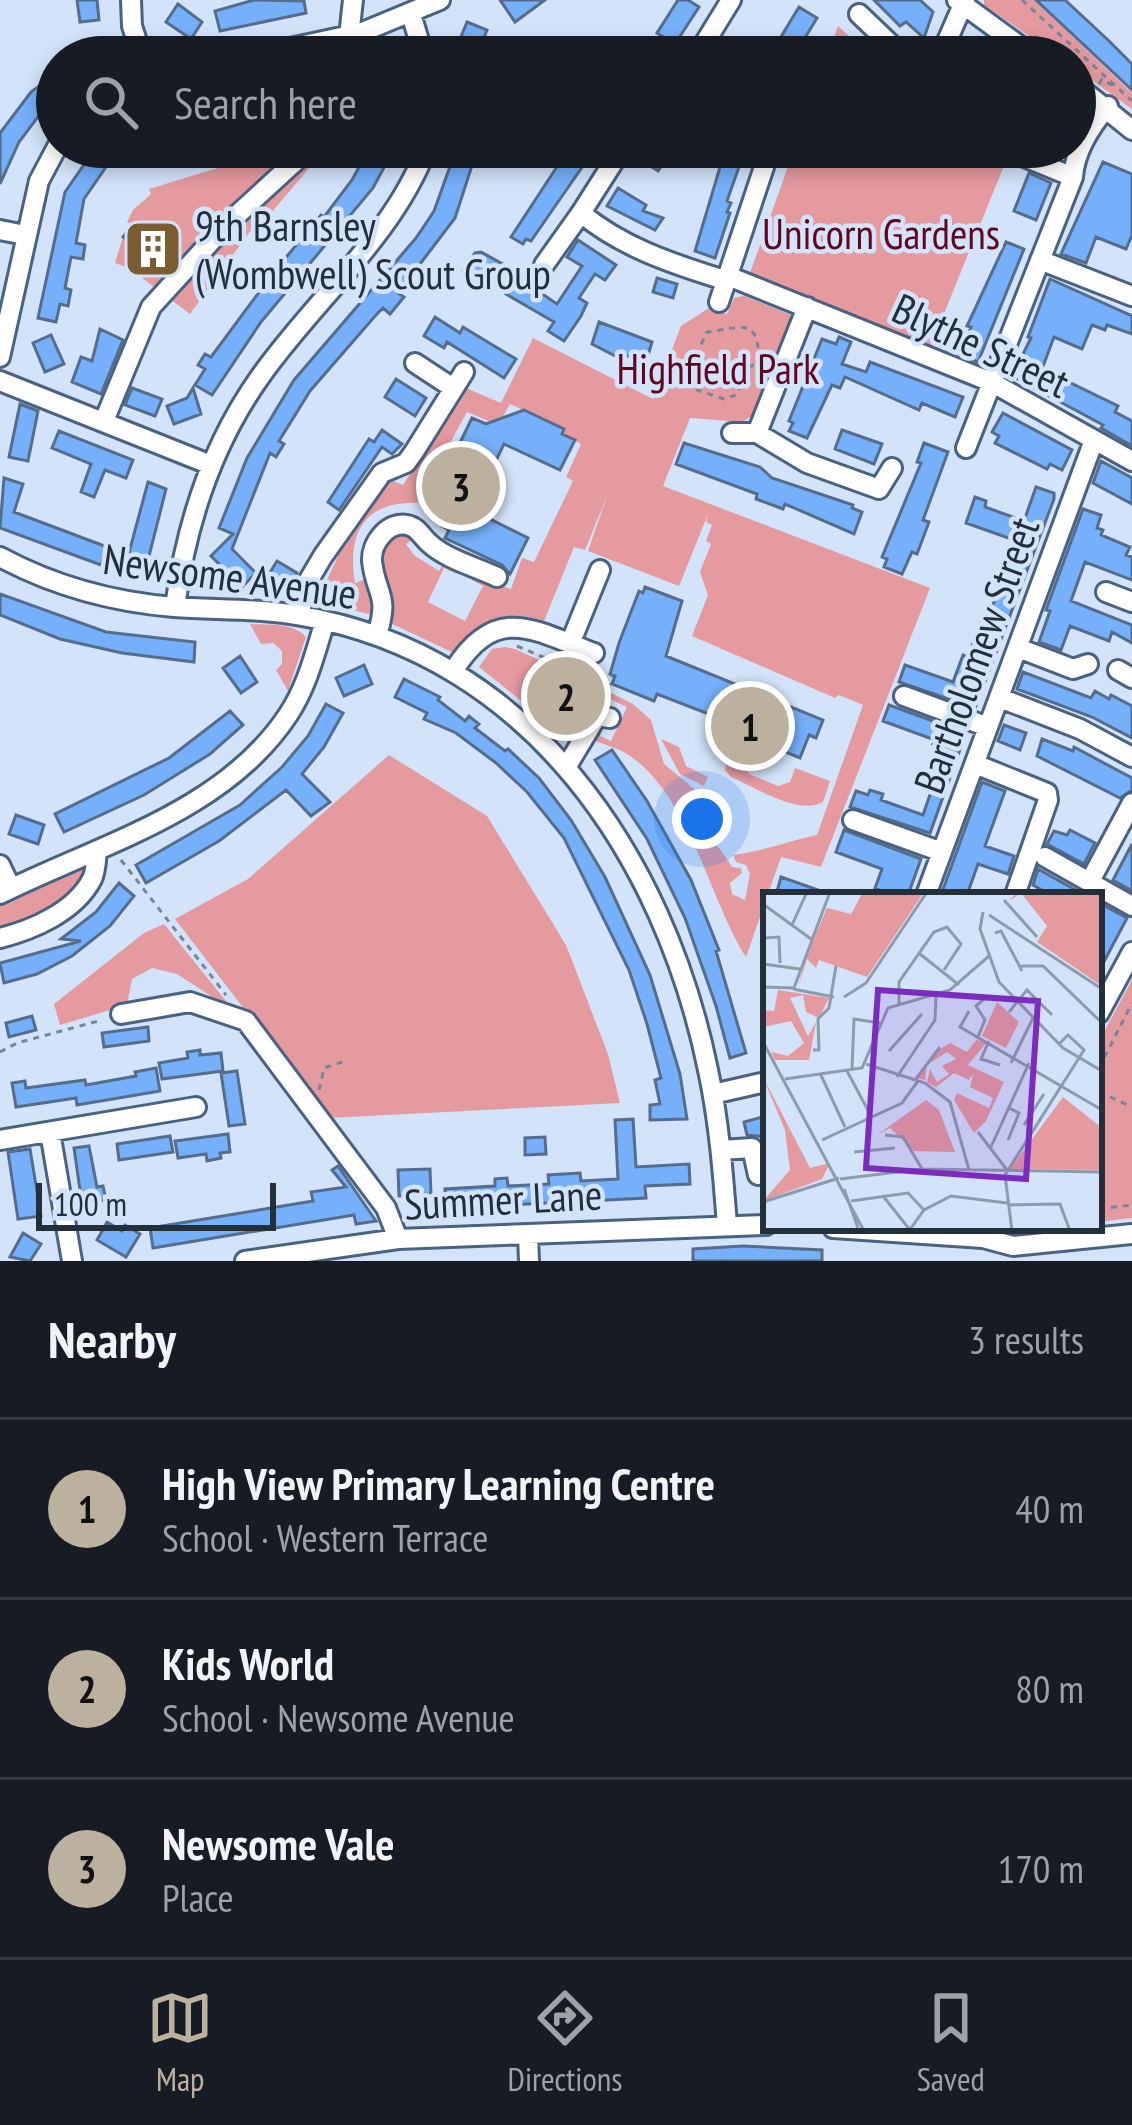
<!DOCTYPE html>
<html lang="en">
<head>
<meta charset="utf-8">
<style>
  :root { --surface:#171b24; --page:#242831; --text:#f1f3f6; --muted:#9ea1a6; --line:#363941; --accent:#bcb09e }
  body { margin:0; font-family:"PT Sans Narrow",sans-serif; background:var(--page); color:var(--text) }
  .scale { position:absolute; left:36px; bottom:30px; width:240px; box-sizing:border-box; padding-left:12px; border:6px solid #242f3c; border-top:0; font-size:33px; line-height:42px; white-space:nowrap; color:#242f3c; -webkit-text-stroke:9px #d3e3f9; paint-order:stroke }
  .you { position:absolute; left:702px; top:819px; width:42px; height:42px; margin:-30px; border:9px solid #fff; border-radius:50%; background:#1a73e8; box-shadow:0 0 0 18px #1a73e833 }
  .badge { display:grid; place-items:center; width:78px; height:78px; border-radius:50%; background:var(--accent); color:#111; font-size:39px; font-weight:700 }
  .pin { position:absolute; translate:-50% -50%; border:6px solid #fff; box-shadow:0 3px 12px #0006 }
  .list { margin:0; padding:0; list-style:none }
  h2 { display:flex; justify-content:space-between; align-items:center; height:156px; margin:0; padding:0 48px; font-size:51px }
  h2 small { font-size:39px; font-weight:400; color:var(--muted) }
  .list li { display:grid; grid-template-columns:78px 1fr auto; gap:36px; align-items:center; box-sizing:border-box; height:180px; padding:0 48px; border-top:3px solid var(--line) }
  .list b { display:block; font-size:45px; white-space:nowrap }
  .list p { margin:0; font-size:39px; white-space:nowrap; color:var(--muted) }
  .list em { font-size:39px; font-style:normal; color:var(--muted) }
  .icon { flex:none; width:66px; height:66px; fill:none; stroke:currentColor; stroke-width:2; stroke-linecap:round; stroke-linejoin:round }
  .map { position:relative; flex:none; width:1132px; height:1261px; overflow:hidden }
  .search { position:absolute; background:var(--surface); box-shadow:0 6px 18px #0003; left:36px; right:36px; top:36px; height:132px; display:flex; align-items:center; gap:30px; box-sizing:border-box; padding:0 42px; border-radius:66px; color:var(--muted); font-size:45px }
  .sheet { height:696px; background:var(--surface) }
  nav { display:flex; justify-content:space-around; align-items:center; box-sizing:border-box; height:168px; border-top:3px solid var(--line); background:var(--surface); font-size:33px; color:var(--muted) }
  nav a { display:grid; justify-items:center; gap:6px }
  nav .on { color:var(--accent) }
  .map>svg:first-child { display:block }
  .green { fill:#e59aa0 }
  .building { fill:#76b0fa; stroke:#556d8c; stroke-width:3 }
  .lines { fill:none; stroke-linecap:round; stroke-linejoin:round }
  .minor-casing { stroke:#4a6281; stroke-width:24 }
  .path { stroke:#788596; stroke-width:3; stroke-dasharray:6 6; stroke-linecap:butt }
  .minor { stroke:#fff; stroke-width:18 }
  .labels { text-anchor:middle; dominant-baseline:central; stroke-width:9; stroke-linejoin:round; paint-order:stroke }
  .poi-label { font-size:42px; fill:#242f3c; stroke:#d3e3f9; text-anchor:start }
  .park-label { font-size:42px; fill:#61041e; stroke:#d3e3f9 }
  .street-label { font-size:42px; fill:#242f3c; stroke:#d3e3f9 }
  .inset-road { fill:none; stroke:#8d9bad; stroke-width:3 }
  .view { fill:#7b2cbf; fill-opacity:0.15; stroke:#7b2cbf; stroke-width:6 }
  .inset-edge { fill:none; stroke:#242f3c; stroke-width:6 }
</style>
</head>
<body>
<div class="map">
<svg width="1132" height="1261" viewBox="0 0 1132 1261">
  <rect width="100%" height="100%" fill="#d3e3f9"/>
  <path class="green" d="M984,0H1034L1132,93V109L1075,68V57H1059L984,5Z
    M838,26L872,57H827Z
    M403,36L410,57H382L368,45Z
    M286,147H327L255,232L251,230L190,314L129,268L115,263L123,237L130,242L128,247L166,271L170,278L176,272L173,268L178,252L127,222L133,210L151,194L149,189Z
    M795,147H988L1008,156L930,348L750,273Z
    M744,296L794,316L752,416L742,422L690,418L663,486L930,588L821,867L781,857L746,957C708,897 688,788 622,751C611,746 598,742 587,738L591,730L603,725L600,736L611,741L627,707L599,694L601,688L633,704L651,720L664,764L709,801C698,837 716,838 732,867L741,868L742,873L730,883L732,894L745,900L750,874L746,865L736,862L733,855C762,852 788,841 817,835L863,705L839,695L835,698L692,636L708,595L700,572L711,544L706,541L712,525L706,522L708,514L679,586L588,551L607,496L585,550L574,547L544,621C502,608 481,621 454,653L390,623C395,595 377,576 380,556C384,538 401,529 416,537L406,544L415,556L439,571L445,560L456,567L457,574L444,568L428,602L465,621L483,586L472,580L479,577L511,589L522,558L534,562L573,481L566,477L581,444L562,434L563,429L510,404L502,418L491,422L467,412L417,503C363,501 347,535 355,583L366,579L372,611L369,614L317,602L338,556L390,480L403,485L466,388L501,403L533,338L653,399L681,326L709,308L727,314L734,298Z
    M250,624C267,625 293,622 306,637L288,691L276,670L282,664V651L273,643L261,644Z
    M505,647L515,649L589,683L585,690L555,679L529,707L479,667L492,649Z
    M733,730L743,734L747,745L742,762L749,774L778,786L790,782L795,768L830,781L823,802C799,816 755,787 731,777L725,770Z
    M661,739L679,747L686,766L708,777L704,786L680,774Z
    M389,755L487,816L566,945L608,1054L620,1103L328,1118L175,919L248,879Z
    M77,865L86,867L87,876C60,904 35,917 0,931V902Z
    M164,924L234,1011L177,974L152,968L132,979L127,1005L60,1025L54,1004L144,933Z
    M1132,980V1218L1099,1222V1041Z"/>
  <path class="building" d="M77,0H97L99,20L80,22Z
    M254,0L304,1L306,13L220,31L215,11Z
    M500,0H545L515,22Z
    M678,0H688L699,7L675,44L657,33Z
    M874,0H920L933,12L924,38L906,22L900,26Z
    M1036,0H1065L1108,40L1132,64V90Z
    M178,4L202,22L191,39L166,22Z
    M799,7L817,18L794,56L776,45Z
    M467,22L487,30L476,57H453Z
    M88,40L124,57H79Z
    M57,73V98L46,106L19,142L0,184V133L31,92Z
    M370,147H395L373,188L261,322L212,395L195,385L205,369L198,365L205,354L211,357L274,272L321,215L324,217L352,180Z
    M457,147H478L455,218L398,293L404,297L390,314L383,308L376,315L310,391L279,441L284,444L276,457L270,453L232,549L256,573L242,587L211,556L233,534L219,528L247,458L294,380L416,238L434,211Z
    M551,147H596L531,241L526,239L523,244L511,237L564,156Z
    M652,147L670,153L658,171L643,161Z
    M726,147H746L727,201L731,203L727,212L730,213L715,258L695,251Z
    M90,156L106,167L84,199L76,243L85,245L83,259L71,257L65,288L71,290L68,306L60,304L56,322L38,318L65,192Z
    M1103,162L1132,174V235L1126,249L1096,237L1086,263L1061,254Z
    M1029,173L1051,183L1036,220L1014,211Z
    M618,188L646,205L643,211L663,218L655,230L607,206Z
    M132,225L179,252L168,268L127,246L130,242L123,237Z
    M578,240L616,265L605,280L595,274L579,298L587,303L581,316L564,341L548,331L554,322L506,294L509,290L478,271L474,277L463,270L475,253L481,252L512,269L510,272L557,304L582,266L567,257Z
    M1006,242L1024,249L978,362L960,355L971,327L967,326Z
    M657,278L677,284L673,298L653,292Z
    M1050,279L1132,316V334L1107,325L1105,330L1092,325L1082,349L1054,337L1042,369L1118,406L1115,412L1132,421V446L1101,428L1103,425L1012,376L1031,338L1028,337Z
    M435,317L460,333L463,327L516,359L504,378L447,342L444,348L424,336Z
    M599,322L652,342L646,362L625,355L623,360L592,344Z
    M100,329L123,340L101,394L72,382L81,357L92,361Z
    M51,335L64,364L45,372L33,343Z
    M839,337L851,342L842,364L866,372L870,362L963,397L955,417L922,403L919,410L845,377L840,388L832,385L807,438L789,431L793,423L789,421L822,339L836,344Z
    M396,379L426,398L415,416L385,397Z
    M132,388L162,399L155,416L125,405Z
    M193,388L201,414L174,424L167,406L187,398Z
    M20,404L38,411L28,461L9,457Z
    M524,410L564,429L562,434L575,440L560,470L504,444L476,501L478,513L528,538L510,574L502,565L445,538L449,530L442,526L438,515L442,507L431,502L472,418L486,424Z
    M1003,413L1072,450L1062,470L1050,464L1047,469L995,443L999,436L992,432Z
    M382,430L402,444L392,454L382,447L339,510L328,502L369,439L374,442Z
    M842,430L882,444L874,464L835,449Z
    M59,431L133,460L126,478L105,470L94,497L81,492L91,464L52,448Z
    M684,443L760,467L772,478L853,505L852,508L862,512L854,534L785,504L783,509L756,499L757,494L676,464Z
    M924,443L948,452L923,520L929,522L917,554L912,552L902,574L884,567L887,559L882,557L921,463L917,462Z
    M1101,461L1132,478V504L1093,483Z
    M4,478L23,484L14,512L107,547L101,565L0,528Z
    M148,482L166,489L147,564L127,560Z
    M1036,487L1054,493V499L975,708L899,682L905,665L953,682L963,655L968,657L982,618L987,620L1017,541L966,523L975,497L986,501L985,507L1024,521Z
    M1083,509L1101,515L1097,528L1103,530L1101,535L1130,547L1126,555L1132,557V580L1085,562L1071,601L1132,625V643L1112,632L1109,641L1070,626L1061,650L1039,642L1050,611L1046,610Z
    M277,561L297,573L289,593L266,579Z
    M645,587L682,601L666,656L823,720L816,738L809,735L800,758L778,749L781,742L657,694L654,701L612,684L615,676L610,674L619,643L639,591L643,593Z
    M0,594L106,632L195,642L194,662L122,653L60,639L0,615Z
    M240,656L257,682L241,693L223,668Z
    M364,665L372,684L344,696L336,678Z
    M1023,672L1091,698L1095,691L1109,699L1111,695L1132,706V738L1092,717L1017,689Z
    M404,679L440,697L438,700L465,721L469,716L479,724L475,728L505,751L508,749L539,778L571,820L605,877L650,975L680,1074L687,1119L650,1120V1105L660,1104L655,1080L661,1078L647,1024L629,970L564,838L527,792L496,763L456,733L424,719L427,713L395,697Z
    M549,686L581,717L569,737L533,703Z
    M326,704L343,713L324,747L302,774L330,802L311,816L286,790L219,841L146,883L136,865L240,805L282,767L308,736Z
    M889,705L966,733L930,833L850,807L856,791L868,795L870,790L883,794L881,800L923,815L932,789L924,786L940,746L933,744L935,740L883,721Z
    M230,711L243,725L210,754L144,795L64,832L55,814L169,758Z
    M1004,725L1026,733L1020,750L998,741Z
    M1042,739L1073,751L1074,747L1132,778V790L1120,798L1037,756Z
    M612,750L647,801L691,880L719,950L716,951L746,1053L730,1058L716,1006L685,918L647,839L595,760Z
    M982,782L1005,791L985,846L1014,856L1008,874L978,864L967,895H941Z
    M16,815L44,825L38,844L9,834Z
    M844,830L921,859L908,895H882L883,892L875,888L882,869L836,852Z
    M1070,830L1095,843L1084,864L1047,844L1054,831L1067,835Z
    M1132,844V891L1113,880Z
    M1038,869L1079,892L1078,895H1051L1033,885Z
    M781,877L827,893L826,895H776Z
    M119,883L134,896L110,926L72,956L37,974L4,983L0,963L81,941L61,939L96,912Z
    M1101,904L1127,918L1099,971V907Z
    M32,1016L36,1030L9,1037L6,1023Z
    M148,1027L149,1041L104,1047L102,1033Z
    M200,1050V1055L221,1053L223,1071L162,1079L159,1063L188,1058L187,1052Z
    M156,1068L160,1091L77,1105L76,1098L16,1107L12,1083L25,1081L26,1088L85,1080L86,1085L136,1076L135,1072Z
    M237,1071L245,1124L229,1126L221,1073Z
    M766,1116V1137L747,1135L744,1122Z
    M633,1119L636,1167L689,1164L690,1184L645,1186L646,1198L446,1208L445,1189L495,1186V1179L507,1178L508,1186L549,1184L548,1175L580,1173L581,1181L618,1179L615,1120Z
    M228,1134L230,1152L220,1153L221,1158L207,1161L206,1154L178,1158L175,1141Z
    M170,1136L173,1152L119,1160L117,1144Z
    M545,1137L546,1154L525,1155V1138Z
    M89,1146L97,1187L103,1186L106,1200L82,1204L74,1148Z
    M30,1149L41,1216L18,1219L8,1152Z
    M338,1166L376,1221L356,1224L354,1215L153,1248L150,1228L313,1201L311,1192L346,1187L332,1170Z
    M430,1169L431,1194L399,1196L398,1170Z
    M107,1222L122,1231L125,1225L140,1234L126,1257L97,1240Z
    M23,1233L41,1244L30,1261L10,1257Z
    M743,1246L822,1250V1261H693V1249Z"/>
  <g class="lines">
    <g class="minor-casing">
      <path id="minor" d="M131,0L132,26L142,57
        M957,0L1035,57
        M411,14L424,57
        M859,14L904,57
        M349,36L353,0
        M248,57L360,33L440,0
        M696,57L731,0
        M940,57L965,0
        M1075,84L1132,130
        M623,147L581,213C620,246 670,263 718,278L728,276L991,382L1132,461
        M1000,147L1073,177
        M0,230L25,235
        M1040,260L1132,296
        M544,265L581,213
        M719,302L766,161L764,147
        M807,307L757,433L807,463L879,489L892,468
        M0,357L39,181L57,147
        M415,363L453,388
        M0,381L211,465
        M104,421L151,307L226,225L311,147
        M732,433H757
        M966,448L1073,177C1075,150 1090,127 1108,106
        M0,557C54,586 113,602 174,607C217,610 260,608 302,616C530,656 664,855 708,1070C719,1121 723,1173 727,1225
        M1106,592L1132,602
        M175,607C186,524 211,446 260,377C315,299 393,237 427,147
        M299,615L307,583L323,556L382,473L406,463L414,452L464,372
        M377,635C390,594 376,596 372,561C371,543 388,521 407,525C418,527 421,536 429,543C446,559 476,567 497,577
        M570,644L600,570
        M1018,648L1073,669L1088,664
        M454,670C496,603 534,630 594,653
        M1118,670L1132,678
        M904,696L988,727
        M1000,698L1080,729L1132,757
        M975,764L1047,793L1048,800L1015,895
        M567,766L597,716L610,718
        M853,820L942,852
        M1045,857L1132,906
        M0,865L11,888
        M1090,881L1132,803
        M0,894C98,845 224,812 288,715C307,687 315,653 325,621
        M926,895L1094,440
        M0,938C32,930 75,912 92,879C96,872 96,858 97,850
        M1099,1013L1132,952
        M121,1014L190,1002L246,1021L386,1208L398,1239
        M713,1094L761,1083
        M50,1132L72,1261
        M0,1140L196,1107
        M721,1150L752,1148L758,1175
        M833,1228L983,1238L1013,1246L1132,1234
        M528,1235L529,1261
        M245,1261L398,1239L766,1225"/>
    </g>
    <path class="path" d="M1022,0L1132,101
      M1099,84L1102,79L1113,86
      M759,360C758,314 739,329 707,332L687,375L688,387L724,399L736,395L749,368L759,360L764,362
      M517,646L609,685L612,675
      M121,860L226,995
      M0,1052L17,1043L102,1020
      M1099,1068L1132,1003
      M319,1090L324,1068L345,1061
      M1099,1092L1132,1107
      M1099,1209L1132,1205"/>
    <use href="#minor" class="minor"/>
  </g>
  <defs>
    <g id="building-square" transform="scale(3)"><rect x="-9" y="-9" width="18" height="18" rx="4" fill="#7c5d32" stroke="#d3e3f9"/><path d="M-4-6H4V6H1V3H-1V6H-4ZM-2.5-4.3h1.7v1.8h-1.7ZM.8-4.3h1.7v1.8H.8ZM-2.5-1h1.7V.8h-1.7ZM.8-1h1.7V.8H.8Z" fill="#fff"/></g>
  </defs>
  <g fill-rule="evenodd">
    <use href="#building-square" x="153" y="249"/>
  </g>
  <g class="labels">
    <g class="poi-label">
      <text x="195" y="225">9th Barnsley<tspan x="195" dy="48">(Wombwell) Scout Group</tspan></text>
    </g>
    <g class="park-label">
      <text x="881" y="233">Unicorn Gardens</text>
      <text x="718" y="368">Highfield Park</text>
    </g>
    <g class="street-label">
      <text transform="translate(981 345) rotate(25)">Blythe Street</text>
      <text transform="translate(230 576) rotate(8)">Newsome Avenue</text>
      <text transform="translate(976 655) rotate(-70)">Bartholomew Street</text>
      <text transform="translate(503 1199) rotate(-3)">Summer Lane</text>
    </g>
  </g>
  <g transform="translate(763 892)">
    <rect width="339" height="339" fill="#d3e3f9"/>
    <path d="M100,0H161L104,85L56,68L53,76L44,67L35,96L43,65L64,16L88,22ZM254,0H339V94L274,50L284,34L258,1L246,9ZM15,98L66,106L56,126L43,120L40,103L27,106L45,144L53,130L38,125L53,130L46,168H12L8,160L25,164L41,151L28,129L0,135V118L11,119ZM234,110L256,130L243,156L219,144ZM213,148L224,150L205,173L241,190L223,229L211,241L191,208L194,201L226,216L230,206L207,195L210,182L206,188L191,181L173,195L164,190L167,177L174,190L186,182L179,174L193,167L184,160L164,173L162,188L154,186L177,157L187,151L204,160ZM0,185L47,276L67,271L59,287L0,309L27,278L22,238ZM300,205L339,236V278L247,277ZM163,208L176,218L192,260L151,259L127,236L114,243Z" fill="#e59aa0"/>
    <path class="inset-road" d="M241,8L274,45M0,12L48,47M220,20L217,37L236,90L300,156L339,179M226,23L339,97M29,33L44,0M232,41L238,39L259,79M1,46L16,45L17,71M157,62L196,93M0,72L37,77M256,74H280L339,131M0,95L31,96L67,0M30,97L71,105M81,105L103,91L164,0M136,112V90L171,40L184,35L198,52L181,78M206,119L197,135L339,218M246,120L264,98L289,123M214,147L222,128L213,114L221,107M226,149L218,167L237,173M0,150L101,339M50,158H56L55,127L66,116L73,74M126,159L159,122M248,171L271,124M103,172L162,191L187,210L206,278M89,178L91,127L117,131M84,179L108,224M57,181L82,235M134,185L172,128L173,104M22,187L99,176L125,116L187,98L226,64M152,188L177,155M261,233L281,202M215,240L244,278M122,243L140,245L159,277M59,248L139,211L155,189M245,248L256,221L246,216M228,255L266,171M91,260L132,256M77,287L159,277L339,280M81,297L95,336M120,304L147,338M88,309L145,301L161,318M0,310L76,286M245,313L297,312L307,339M146,339L161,318L188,304L244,311M249,339L242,283L321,158L305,143L296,152"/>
    <path class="view" d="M115,98L275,109L263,287L103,276Z"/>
    <rect width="339" height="339" class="inset-edge"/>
  </g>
</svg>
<div class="scale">100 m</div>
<div class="you"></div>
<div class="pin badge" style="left:750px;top:726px">1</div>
<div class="pin badge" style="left:566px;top:696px">2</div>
<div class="pin badge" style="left:461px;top:486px">3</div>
<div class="search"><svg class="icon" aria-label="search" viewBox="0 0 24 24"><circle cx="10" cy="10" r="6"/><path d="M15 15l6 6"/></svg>Search here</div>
</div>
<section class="sheet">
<h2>Nearby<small>3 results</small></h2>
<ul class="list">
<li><span class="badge">1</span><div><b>High View Primary Learning Centre</b><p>School · Western Terrace</p></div><em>40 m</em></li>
<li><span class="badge">2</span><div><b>Kids World</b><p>School · Newsome Avenue</p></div><em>80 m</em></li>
<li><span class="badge">3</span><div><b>Newsome Vale</b><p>Place</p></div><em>170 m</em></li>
</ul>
</section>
<nav>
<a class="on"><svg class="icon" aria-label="map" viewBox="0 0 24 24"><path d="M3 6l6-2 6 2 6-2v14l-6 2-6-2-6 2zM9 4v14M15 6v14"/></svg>Map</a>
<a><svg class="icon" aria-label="directions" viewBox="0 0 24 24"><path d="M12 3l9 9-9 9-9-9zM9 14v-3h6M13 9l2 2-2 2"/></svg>Directions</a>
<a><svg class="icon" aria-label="saved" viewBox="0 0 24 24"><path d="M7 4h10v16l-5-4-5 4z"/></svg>Saved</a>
</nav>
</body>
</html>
